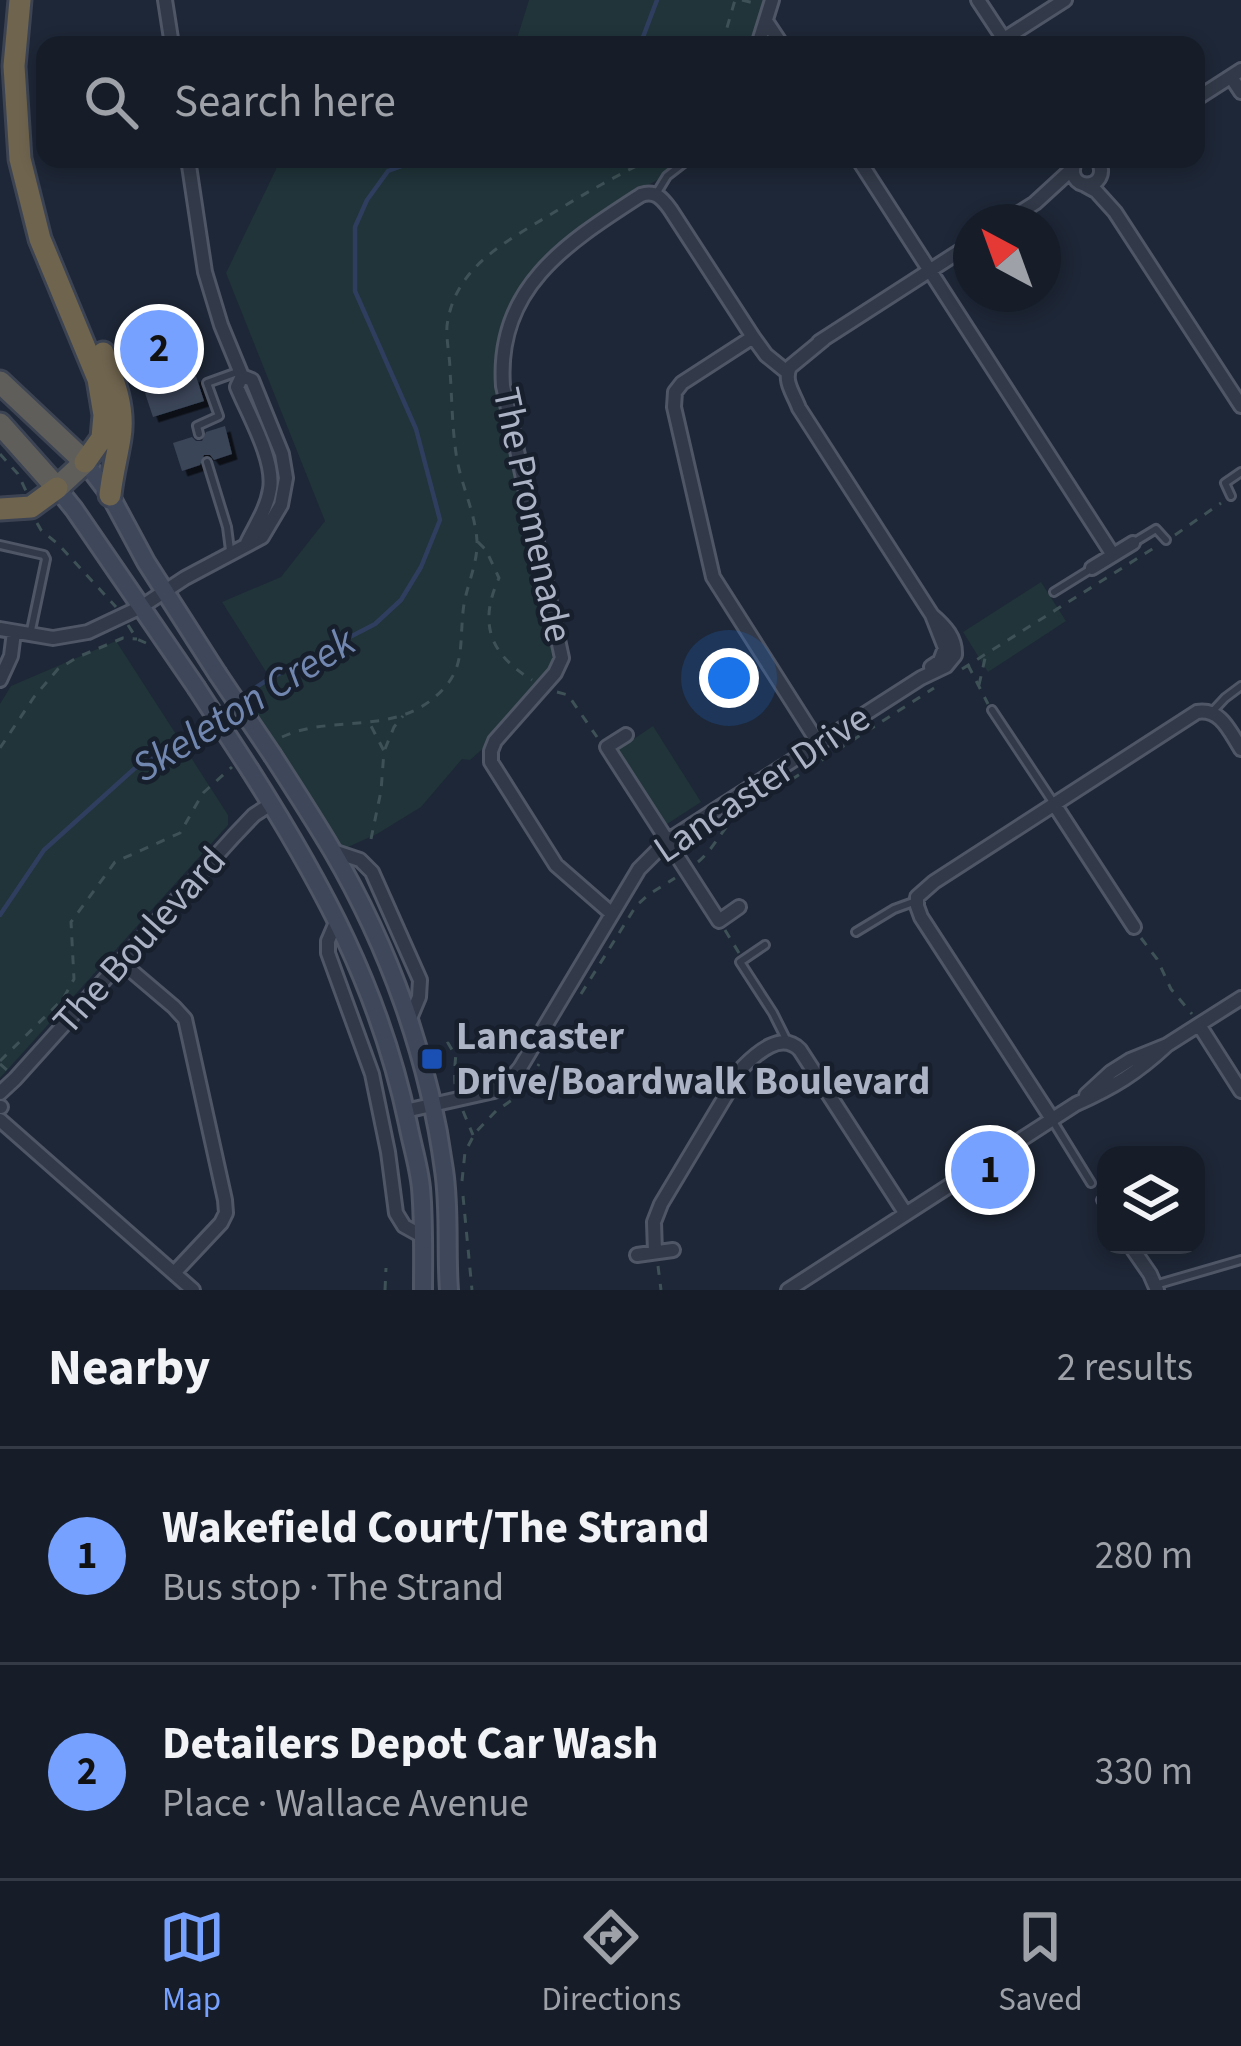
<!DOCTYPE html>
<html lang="en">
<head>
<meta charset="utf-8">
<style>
  :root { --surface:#161d29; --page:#232a35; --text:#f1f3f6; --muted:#9ea2a8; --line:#353b46; --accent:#77a1fe }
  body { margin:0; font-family:"Source Sans 3",sans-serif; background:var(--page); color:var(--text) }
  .controls { position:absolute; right:36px; bottom:36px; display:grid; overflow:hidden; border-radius:24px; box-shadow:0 6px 18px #0003 }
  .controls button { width:108px; height:108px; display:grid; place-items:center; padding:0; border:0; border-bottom:3px solid var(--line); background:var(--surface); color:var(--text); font:60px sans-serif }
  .compass { position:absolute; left:953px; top:204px; width:108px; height:108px; border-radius:50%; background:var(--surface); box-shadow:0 6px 18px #0003; rotate:319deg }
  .you { position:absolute; left:729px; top:678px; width:42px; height:42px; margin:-30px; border:9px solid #fff; border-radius:50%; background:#1a73e8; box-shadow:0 0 0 18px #1a73e833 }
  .badge { display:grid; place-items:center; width:78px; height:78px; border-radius:50%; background:var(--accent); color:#111; font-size:39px; font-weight:700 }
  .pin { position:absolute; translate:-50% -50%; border:6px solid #fff; box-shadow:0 3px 12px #0006 }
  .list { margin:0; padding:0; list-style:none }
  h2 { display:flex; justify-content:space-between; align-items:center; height:156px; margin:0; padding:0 48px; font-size:51px }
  h2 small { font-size:39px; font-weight:400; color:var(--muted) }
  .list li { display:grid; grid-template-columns:78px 1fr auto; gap:36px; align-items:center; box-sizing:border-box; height:216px; padding:0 48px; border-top:3px solid var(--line) }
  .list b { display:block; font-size:45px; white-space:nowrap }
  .list p { margin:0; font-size:39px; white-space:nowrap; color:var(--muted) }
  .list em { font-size:39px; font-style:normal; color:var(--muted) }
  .icon { flex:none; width:66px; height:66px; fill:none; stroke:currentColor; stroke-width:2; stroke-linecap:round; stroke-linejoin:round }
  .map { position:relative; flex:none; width:1241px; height:1290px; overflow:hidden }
  .search { position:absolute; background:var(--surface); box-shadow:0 6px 18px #0003; left:36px; right:36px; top:36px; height:132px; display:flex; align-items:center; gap:30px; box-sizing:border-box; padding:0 42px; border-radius:24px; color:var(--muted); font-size:45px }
  .sheet { height:588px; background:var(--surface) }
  nav { display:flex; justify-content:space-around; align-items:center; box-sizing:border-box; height:168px; border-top:3px solid var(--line); background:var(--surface); font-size:33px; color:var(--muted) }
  nav a { display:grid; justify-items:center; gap:6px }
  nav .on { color:var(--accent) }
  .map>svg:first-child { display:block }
  .green { fill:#203439 }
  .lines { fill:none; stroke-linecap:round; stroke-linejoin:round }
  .stream { stroke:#2f3e5e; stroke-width:4.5 }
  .building { fill:#3a4558; filter:url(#shadow) }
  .service-casing { stroke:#4f5666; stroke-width:12 }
  .minor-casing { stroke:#4f5666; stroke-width:18 }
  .secondary-casing { stroke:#4f5666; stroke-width:22 }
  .trunk-casing { stroke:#3c4352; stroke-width:27 }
  .motorway-casing { stroke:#3c4352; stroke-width:27 }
  .path { stroke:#3e5156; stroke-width:3; stroke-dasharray:9 9; stroke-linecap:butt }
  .service { stroke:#323948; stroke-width:6 }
  .minor { stroke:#323948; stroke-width:12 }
  .secondary { stroke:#3f485b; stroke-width:16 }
  .trunk { stroke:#5f5e5b; stroke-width:21 }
  .motorway { stroke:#6f644e; stroke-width:21 }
  .secondary-bridge-casing { stroke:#4f5666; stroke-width:22; stroke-linecap:butt }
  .secondary-bridge { stroke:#3f485b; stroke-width:16 }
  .transit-dot { fill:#1a4fb4; stroke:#171e2c; stroke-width:4.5 }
  .labels { text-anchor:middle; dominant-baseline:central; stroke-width:9; stroke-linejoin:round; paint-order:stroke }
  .street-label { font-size:39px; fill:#abb3c5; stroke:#171e2c }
  .poi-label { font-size:39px; font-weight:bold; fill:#abb3c5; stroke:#171e2c; text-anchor:start }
  .water-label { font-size:42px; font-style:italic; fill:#7287b0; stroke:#171e2c }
</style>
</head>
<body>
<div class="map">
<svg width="1241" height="1290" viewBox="0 0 1241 1290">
  <defs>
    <filter id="shadow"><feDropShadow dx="5.5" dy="5.5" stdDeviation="0" flood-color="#0009"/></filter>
  </defs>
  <rect width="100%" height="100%" fill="#1e2737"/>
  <path class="green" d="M529,0H765L751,45H515Z
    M281,159H676C671,172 656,183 642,187L560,245L529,276L511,307L500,341L497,381L500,402L556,649L555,663L487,745L470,760L462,759L421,807L377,834L339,851L243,697L270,678L222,602L281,577L325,521L226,273Z
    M1041,582L1066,621L988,672L963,632Z
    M116,641L228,815V825L0,1078V704L11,686Z
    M653,726L701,802L664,826L616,751Z"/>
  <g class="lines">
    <path class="stream" d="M640,45L657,0
      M242,697L267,680L375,624L401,600L421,567L440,520L416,429L355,291V227L367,200L388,171L421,159
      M0,915L44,850L134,769L233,703"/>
  </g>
  <path class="building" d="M181,334L186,348L136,366L131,351Z
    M196,376L204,401L153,417L145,393Z
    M225,426L232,454L214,460L210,455H204L200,465L182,471L173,443L192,437L196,441H202L206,432Z"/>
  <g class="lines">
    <g class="service-casing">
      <path id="service" d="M656,194L667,176L689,159
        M199,434L197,426L219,416L207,383L240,371
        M207,462L227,527L230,550
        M1231,496L1225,483L1241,472
        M1133,543L1156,529L1166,540
        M0,545L44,555L46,559L30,635
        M1054,592L1091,569
        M992,710L1053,802
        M1212,712L1225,698L1241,686
        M856,932L894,909L916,901
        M765,945L740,962L773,1013L787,1041
        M1054,1123L1091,1183
        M1101,1200L1106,1208
        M1155,1285L1241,1260"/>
    </g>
    <g class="minor-casing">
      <path id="minor" d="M165,0L172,45
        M978,0L1007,44
        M766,21L782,45
        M1004,39L1065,0
        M758,45L772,0
        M1231,77L1241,92
        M1196,99L1241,70
        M188,159L205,272L221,325L242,376L237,387C248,414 275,460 270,489C267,509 255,526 247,543
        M858,159L1113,555
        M1076,159C1060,193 1114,193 1098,159
        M1085,185L1096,191L1115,212L1241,406
        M1005,222L1035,203L1072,169
        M753,337L682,383L675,392L674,407L713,577L819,744
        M824,339L790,367C783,381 794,394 799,408L932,615L945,648L940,661L931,667
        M819,342L971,244
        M1092,568L1133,543
        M0,629L53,638L88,632L141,607L185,578L262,537L281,505L286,478L282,454L252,380L242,376
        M0,680L11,656L14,632
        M626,735L607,747L719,921L739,907
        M1054,804L1134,927
        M333,851L360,860L372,872L420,980L419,997L409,1021
        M611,913L556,865L491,762V751L495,741L555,673L562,658L503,386C496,287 567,243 641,195C655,190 662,198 670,209L753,337L766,355L787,372
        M337,920L328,941V953L372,1074L388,1152L396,1213L404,1226L422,1236
        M121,962L174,1007L185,1019L225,1200L226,1213L221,1223L174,1273
        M1199,1025L1241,1091
        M0,1093L15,1079L234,836L254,815L271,804
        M1086,1095L1111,1072L1130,1060L1167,1045L1241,998
        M0,1107H1
        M405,1111L494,1091L509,1081L520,1068L639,869L667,841L921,678L946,666L955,655C956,638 945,626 932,615
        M1052,1119L921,917L917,906V897L934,882L1197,712C1221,708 1230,732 1241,749
        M0,1120L193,1290
        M1130,1245L1150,1274L1157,1290
        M655,1252L654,1222L661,1204L743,1067C758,1052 782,1031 800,1050L906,1214
        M637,1255L673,1250
        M788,1290L1076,1104C1114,1087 1137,1073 1167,1045"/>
    </g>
    <g class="secondary-casing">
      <path id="secondary" d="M85,462L110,495L146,562L217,673
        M57,488L74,509L196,687
        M273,756C293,787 313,818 332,850C389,947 429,1058 444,1170C450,1210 446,1250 449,1290
        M250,770C323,885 380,990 408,1124C412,1145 419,1167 421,1188C424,1222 423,1256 423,1290"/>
    </g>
    <g class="trunk-casing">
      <path id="trunk" d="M0,382L85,462L57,488L0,424"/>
    </g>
    <g class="motorway-casing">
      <path id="motorway" d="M20,0L14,66L20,159L40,239L98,379L104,415L102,438L85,462
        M103,353C114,381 125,408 120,438C117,457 112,475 110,495
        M0,509L31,507L57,488"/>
    </g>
    <path class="path" d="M742,0L758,4
      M722,45L735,0
      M0,454L18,474L26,491
      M37,523L41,530L58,544L116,607
      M1175,535L1221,503
      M478,542L486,550L499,578C478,624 490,654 532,680
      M128,625L137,639L146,643
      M968,665L988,704
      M962,669L1157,546
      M979,685L986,654
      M557,692L568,695L597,737
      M282,737C329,715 386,734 430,701C466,673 459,652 463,612C465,588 478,565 477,541C475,511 460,483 456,453C452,426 452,398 450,371C450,356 446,341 447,326C454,268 504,243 548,216C582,195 615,176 651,159
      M0,748L34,697L58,669L78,657L123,638L137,639
      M385,749L394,727L403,716
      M371,839L381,791L384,751L371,726
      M698,862C715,848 723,826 741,812L934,688
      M725,930L739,953
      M1141,938L1157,959L1171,989L1192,1014
      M581,994L636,906L648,895L675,878
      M432,1054L448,1043L455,1055
      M0,1061L63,999L74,979L71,922L115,862L180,833L203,793L232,767
      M0,1064L8,1071
      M455,1084C453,1061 460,1039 456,1015
      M463,1111L473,1135
      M462,1181L465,1152L475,1133L496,1111L522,1093L539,1064
      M463,1196L472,1290
      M658,1266L661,1290
      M385,1290L386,1268"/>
    <use href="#service" class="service"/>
    <use href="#minor" class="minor"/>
    <use href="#secondary" class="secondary"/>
    <use href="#trunk" class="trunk"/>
    <use href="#motorway" class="motorway"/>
    <g class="secondary-bridge-casing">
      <path id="secondary-bridge" d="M217,673L273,756
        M196,687L250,770"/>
    </g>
    <use href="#secondary-bridge" class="secondary-bridge"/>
  </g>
  <rect class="transit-dot" x="420" y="1047" width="24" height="24" rx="6"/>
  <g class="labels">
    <g class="street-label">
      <text transform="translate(532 515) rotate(78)">The Promenade</text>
      <text transform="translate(762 784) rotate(-34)">Lancaster Drive</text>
      <text transform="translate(140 941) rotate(-48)">The Boulevard</text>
    </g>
    <g class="poi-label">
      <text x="456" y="1037">Lancaster<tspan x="456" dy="45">Drive/Boardwalk Boulevard</tspan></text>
    </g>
    <g class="water-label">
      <text transform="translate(244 705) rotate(-32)">Skeleton Creek</text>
    </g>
  </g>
</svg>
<div class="controls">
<button><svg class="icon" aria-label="layers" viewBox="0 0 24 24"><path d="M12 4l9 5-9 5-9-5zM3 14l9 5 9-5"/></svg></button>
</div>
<svg class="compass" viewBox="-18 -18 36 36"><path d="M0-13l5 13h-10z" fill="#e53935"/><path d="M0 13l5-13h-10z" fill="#9ea2a8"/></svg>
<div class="you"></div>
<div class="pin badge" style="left:990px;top:1170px">1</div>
<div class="pin badge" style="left:159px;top:349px">2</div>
<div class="search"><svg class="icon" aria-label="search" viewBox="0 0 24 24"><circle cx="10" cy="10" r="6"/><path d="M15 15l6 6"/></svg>Search here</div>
</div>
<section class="sheet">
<h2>Nearby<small>2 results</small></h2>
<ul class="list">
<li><span class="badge">1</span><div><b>Wakefield Court/The Strand</b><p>Bus stop · The Strand</p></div><em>280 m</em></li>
<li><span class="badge">2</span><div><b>Detailers Depot Car Wash</b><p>Place · Wallace Avenue</p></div><em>330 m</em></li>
</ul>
</section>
<nav>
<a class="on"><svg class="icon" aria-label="map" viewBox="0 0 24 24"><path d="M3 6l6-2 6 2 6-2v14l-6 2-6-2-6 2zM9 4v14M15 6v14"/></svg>Map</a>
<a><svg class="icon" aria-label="directions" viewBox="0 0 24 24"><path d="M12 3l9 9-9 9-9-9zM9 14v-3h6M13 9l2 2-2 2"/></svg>Directions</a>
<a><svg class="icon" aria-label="saved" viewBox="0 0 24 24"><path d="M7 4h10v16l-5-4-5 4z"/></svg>Saved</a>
</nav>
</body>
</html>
